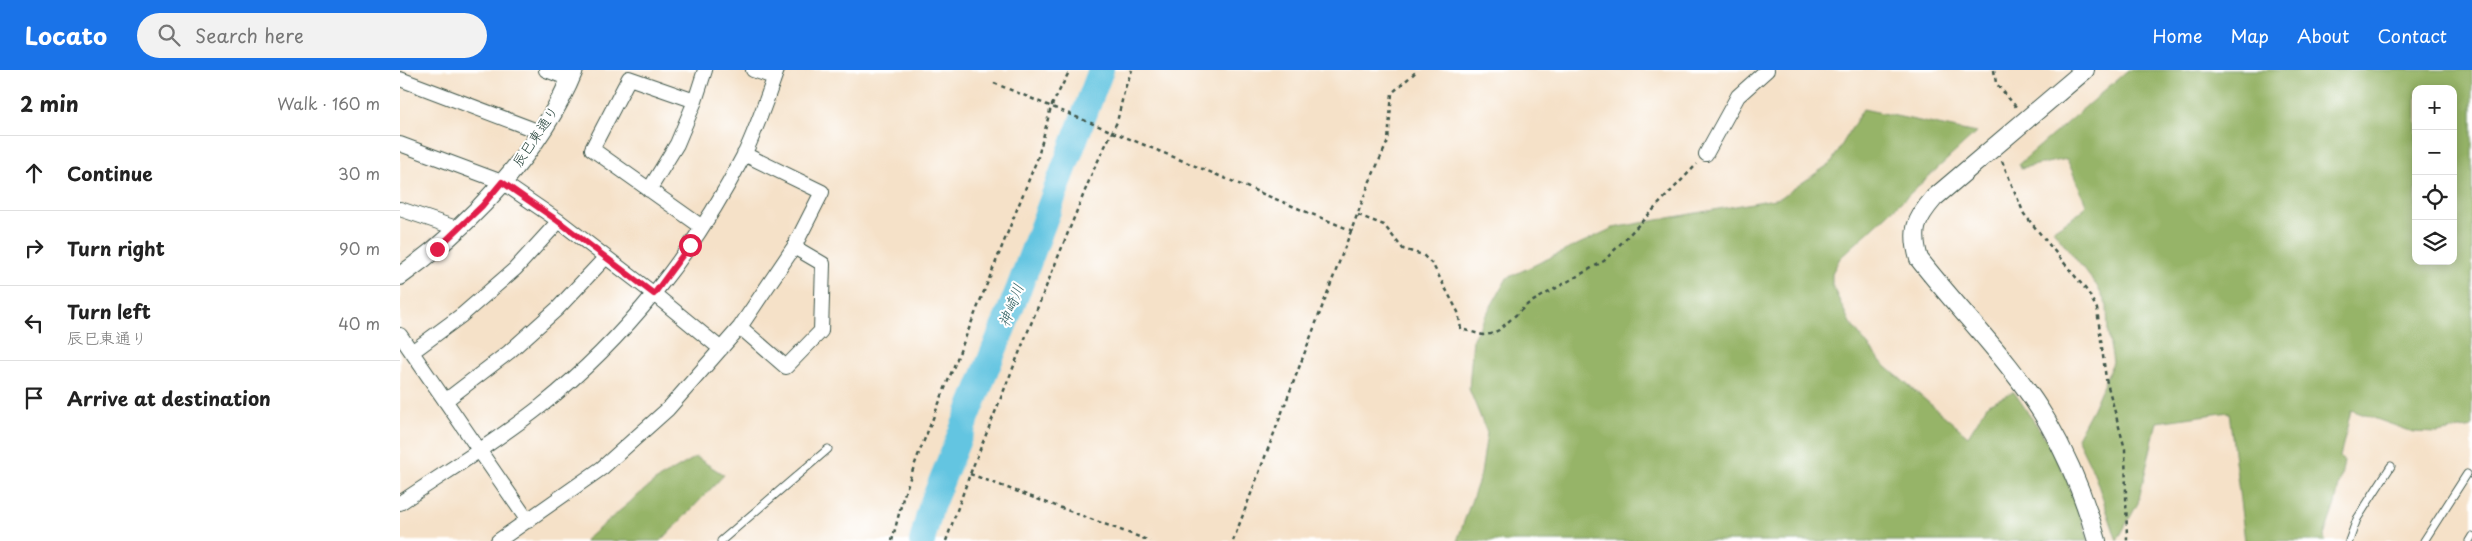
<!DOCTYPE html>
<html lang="en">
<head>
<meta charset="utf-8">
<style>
  :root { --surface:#fff; --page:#f2f2f2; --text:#222; --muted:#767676; --line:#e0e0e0; --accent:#1a73e8 }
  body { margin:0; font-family:"Playpen Sans","Klee One",sans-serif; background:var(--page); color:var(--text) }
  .controls { position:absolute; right:15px; top:15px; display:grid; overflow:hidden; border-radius:10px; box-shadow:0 2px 12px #0003 }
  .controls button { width:45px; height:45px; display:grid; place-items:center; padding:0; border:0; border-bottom:1px solid var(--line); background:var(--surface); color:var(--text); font:25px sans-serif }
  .stop { position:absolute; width:15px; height:15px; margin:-11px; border:4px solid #e11d48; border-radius:50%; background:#fff }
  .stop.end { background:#e11d48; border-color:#fff; box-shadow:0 1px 5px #0008 }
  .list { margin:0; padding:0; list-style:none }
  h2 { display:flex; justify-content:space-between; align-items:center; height:65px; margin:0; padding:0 20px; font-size:21px }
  h2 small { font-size:16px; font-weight:400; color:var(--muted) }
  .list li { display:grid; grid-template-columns:32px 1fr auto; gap:15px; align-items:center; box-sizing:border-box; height:75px; padding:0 20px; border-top:1px solid var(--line) }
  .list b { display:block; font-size:19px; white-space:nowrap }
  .list p { margin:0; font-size:16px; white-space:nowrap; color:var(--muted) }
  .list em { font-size:16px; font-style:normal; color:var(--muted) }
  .icon { flex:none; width:28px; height:28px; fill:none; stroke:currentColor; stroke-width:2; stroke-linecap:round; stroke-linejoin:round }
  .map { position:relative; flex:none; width:2072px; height:471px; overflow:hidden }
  header { display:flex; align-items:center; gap:30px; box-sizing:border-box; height:70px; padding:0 25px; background:var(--accent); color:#fff }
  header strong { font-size:24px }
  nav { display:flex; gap:28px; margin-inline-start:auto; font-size:18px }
  .search { width:350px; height:45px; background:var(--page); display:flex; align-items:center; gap:12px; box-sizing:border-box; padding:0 18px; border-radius:28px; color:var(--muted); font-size:19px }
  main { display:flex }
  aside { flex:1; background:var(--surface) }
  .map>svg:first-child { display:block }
  .forest { fill:#96b467; stroke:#5a784e; fill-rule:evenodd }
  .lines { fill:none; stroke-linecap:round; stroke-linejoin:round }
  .river { stroke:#63c5e1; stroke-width:26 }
  .service-casing { stroke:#3f564a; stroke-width:9 }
  .minor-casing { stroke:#3f564a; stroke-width:16 }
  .tertiary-casing { stroke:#3f564a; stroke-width:20 }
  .path { stroke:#3f564a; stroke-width:2.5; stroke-dasharray:4 4; stroke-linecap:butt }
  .service { stroke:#fff; stroke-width:7 }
  .minor { stroke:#fff; stroke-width:14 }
  .tertiary { stroke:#fff; stroke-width:18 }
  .route { stroke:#e11d48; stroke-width:6 }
  .labels { text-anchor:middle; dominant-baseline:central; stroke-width:4; stroke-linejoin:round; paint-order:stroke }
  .street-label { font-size:14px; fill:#1f3d34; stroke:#fff }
  .water-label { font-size:15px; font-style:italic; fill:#305f5f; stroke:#fff }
</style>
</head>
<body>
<header>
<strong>Locato</strong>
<div class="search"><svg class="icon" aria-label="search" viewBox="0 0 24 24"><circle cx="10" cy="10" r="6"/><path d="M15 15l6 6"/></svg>Search here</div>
<nav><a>Home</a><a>Map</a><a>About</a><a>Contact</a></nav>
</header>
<main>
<aside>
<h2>2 min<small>Walk · 160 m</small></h2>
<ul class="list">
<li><svg class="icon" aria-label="ahead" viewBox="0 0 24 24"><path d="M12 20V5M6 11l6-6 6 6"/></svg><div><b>Continue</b></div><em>30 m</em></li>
<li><svg class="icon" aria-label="right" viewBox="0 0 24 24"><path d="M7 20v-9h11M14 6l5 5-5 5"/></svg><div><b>Turn right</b></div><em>90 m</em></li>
<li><svg class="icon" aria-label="left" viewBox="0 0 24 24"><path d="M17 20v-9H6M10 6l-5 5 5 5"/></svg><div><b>Turn left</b><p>辰巳東通り</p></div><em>40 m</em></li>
<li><svg class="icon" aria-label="arrive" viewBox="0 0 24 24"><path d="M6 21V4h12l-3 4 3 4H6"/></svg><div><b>Arrive at destination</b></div></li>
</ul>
</aside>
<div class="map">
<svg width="2072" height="471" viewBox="0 0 2072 471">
  <rect width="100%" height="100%" fill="#fff"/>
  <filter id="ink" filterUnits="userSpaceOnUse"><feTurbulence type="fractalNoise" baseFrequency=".02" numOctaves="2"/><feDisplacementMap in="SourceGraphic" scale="10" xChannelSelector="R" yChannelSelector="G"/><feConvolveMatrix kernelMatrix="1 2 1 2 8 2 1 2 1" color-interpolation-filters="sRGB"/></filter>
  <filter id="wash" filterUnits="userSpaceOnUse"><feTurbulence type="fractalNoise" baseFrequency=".0096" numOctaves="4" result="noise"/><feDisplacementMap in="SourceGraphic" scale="20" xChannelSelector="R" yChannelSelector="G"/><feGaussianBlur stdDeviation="1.12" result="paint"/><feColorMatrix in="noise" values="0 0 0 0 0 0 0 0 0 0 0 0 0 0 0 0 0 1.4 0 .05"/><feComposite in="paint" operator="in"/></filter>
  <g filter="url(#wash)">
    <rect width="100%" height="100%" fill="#f5e1c8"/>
    <path class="forest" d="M1728,0H2072V357L2037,363L2013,362L1951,340L1940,387L1944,392L1935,434L1924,466L1925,471H1845L1829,342L1757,352L1738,433L1717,471L1694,403L1677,368L1693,338L1713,292L1708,264L1707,236L1697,216L1653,160L1681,142L1686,134L1667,89L1621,98L1619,94ZM2016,19H2053V191H2016Z
      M1463,39L1576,63L1440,188L1432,203V215L1450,253L1483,294L1568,366L1588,334L1614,322L1646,369L1666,407L1689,471H1057L1081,404L1087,363L1069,319L1073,268L1107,208L1213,158L1380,128L1431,93Z
      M296,387L324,405L261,471H184L255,411Z"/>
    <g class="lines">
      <path class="river" d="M522,471L531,437L619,218L701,0"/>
    </g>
  </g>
  <g filter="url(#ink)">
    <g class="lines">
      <g class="service-casing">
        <path id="service" d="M321,471L428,379
          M1949,471L1957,449L1991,396
          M2024,471L2067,404
          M2069,471L2072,466"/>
      </g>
      <g class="minor-casing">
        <path id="minor" d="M146,0L170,9
          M353,0L374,7
          M0,9L140,62
          M0,74L102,112L159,151L254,224L321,279
          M1306,84L1338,26L1367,0
          M249,120L277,74L295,31
          M0,139L59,159
          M302,157L192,79L229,8L295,31L305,0
          M340,257L386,297L421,261L423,194L394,177
          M0,265L128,451
          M12,282L62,245L115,199L159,151
          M45,331L109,282L157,239L206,187
          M0,433C47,401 97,371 141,336C225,269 295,181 344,85C357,58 367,28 377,0
          M98,471L202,398L268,339L340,257L394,177L422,122L344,84"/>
      </g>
      <g class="tertiary-casing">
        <path id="tertiary" d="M1685,0L1534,128C1515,150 1511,161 1519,189C1561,243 1612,292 1647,351C1669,389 1685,429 1697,471
          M0,206C69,157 142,80 174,0"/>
      </g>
      <path class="path" d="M1594,0L1596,13L1617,38
        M594,13L953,161
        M1602,91L1624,144L1688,222L1697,239L1706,309L1725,379L1727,471
        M958,145L984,155L1003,179L1023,185L1033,195L1058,242L1061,259L1083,265L1091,264L1099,260L1128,234L1204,191L1297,94
        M570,404L750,471
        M492,471L503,428L517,388L638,87L651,37L670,0
        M546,471L570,404L693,101L717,52L725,18L732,0
        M833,471L970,111L988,71L992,23L1018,0"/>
      <use href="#service" class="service"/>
      <use href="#minor" class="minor"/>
      <use href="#tertiary" class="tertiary"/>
    </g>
  </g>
  <g class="lines" filter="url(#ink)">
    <path class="route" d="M37,179L82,136L102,112L158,151L254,224L290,175"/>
  </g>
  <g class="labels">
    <g class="street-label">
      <text transform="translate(135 66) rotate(-56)">辰巳東通り</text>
    </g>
    <g class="water-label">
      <text transform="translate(610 235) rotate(-69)">神崎川</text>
    </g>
  </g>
</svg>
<div class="controls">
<button>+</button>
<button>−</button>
<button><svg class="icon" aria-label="locate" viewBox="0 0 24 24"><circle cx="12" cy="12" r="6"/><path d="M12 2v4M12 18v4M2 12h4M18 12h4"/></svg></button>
<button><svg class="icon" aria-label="layers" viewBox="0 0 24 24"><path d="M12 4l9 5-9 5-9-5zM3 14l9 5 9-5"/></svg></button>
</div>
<div class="stop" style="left:290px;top:175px"></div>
<div class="stop end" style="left:37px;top:179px"></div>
</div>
</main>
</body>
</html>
